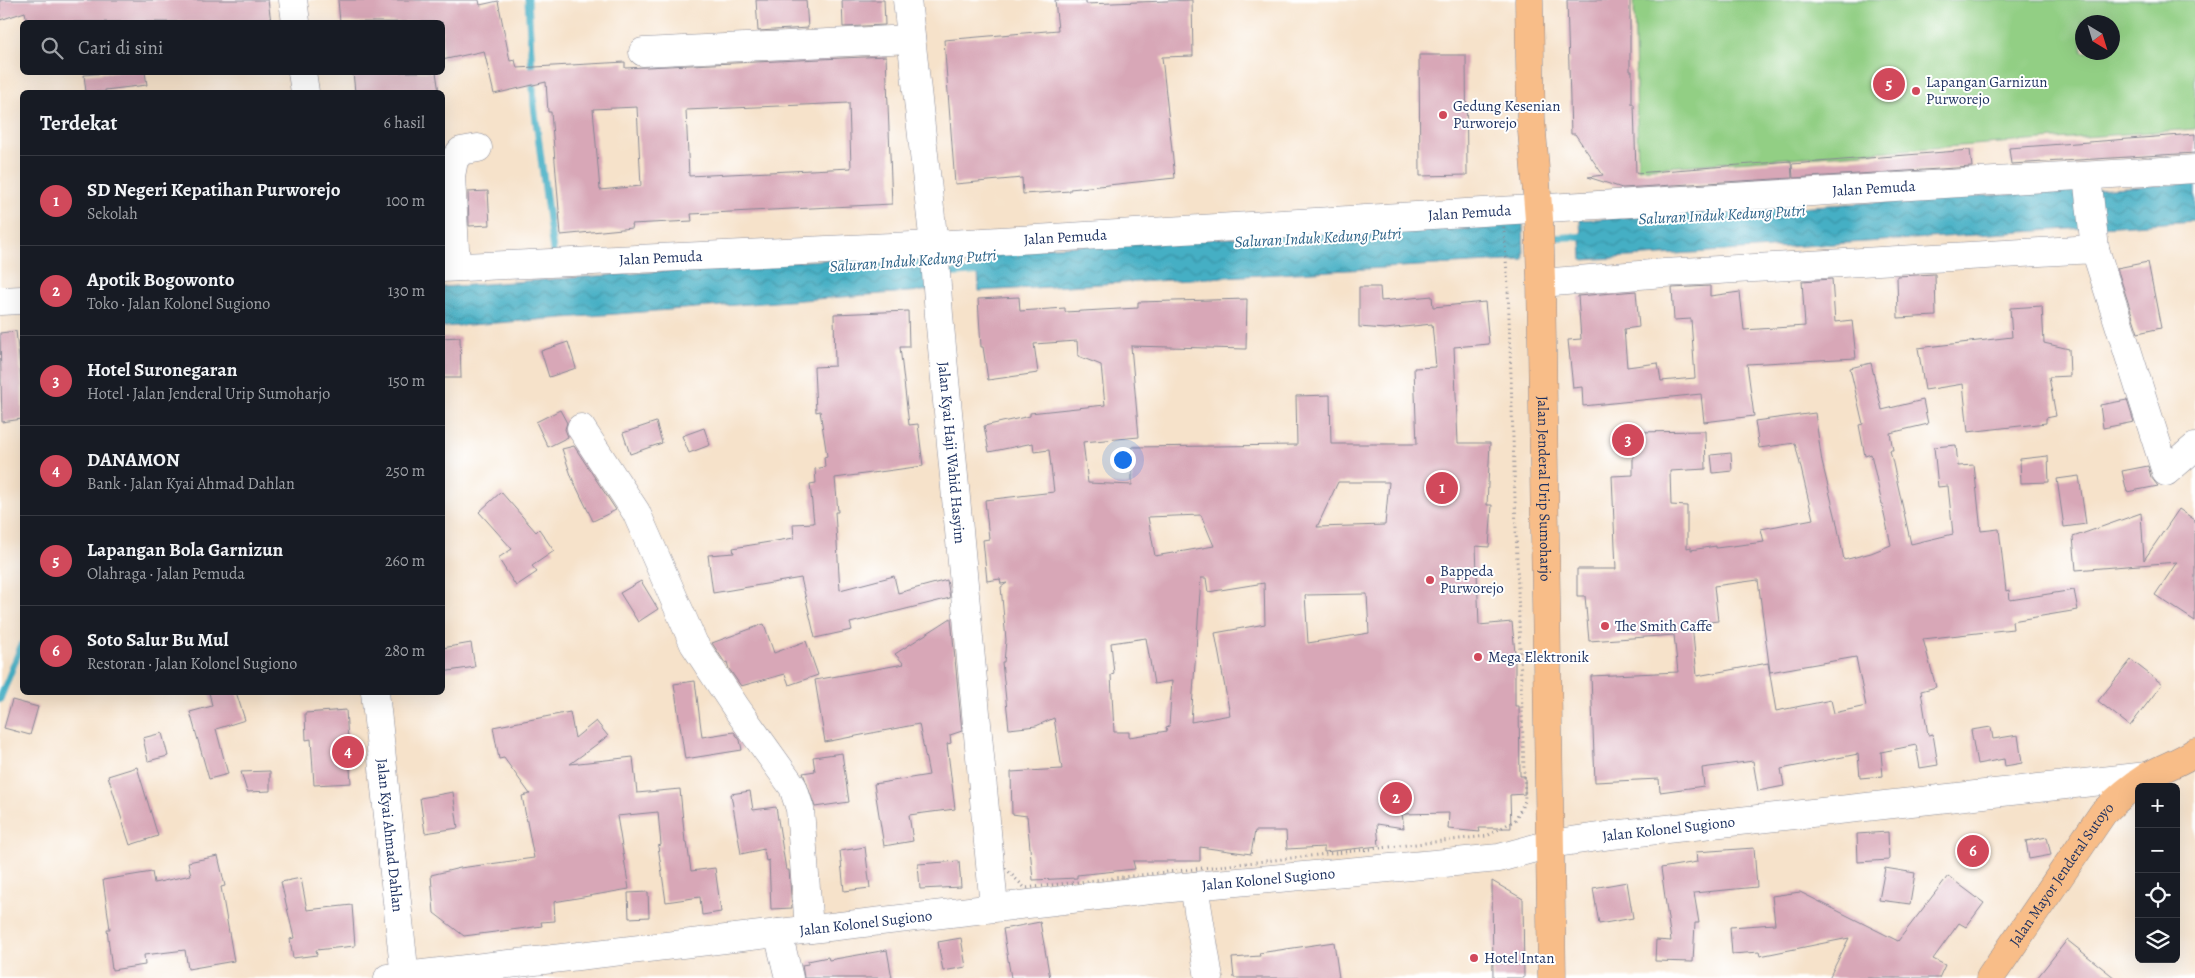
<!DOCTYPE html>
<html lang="id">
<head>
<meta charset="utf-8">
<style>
  :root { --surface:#171b24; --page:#242831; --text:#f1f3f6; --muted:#9ea1a6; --line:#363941; --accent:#d1495b }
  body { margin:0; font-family:Alegreya,serif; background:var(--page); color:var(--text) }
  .controls { position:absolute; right:15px; bottom:15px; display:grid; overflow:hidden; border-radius:8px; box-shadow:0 5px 20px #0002 }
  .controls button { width:45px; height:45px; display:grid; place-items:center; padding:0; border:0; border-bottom:1px solid var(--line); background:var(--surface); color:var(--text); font:25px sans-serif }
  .compass { position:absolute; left:2075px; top:15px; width:45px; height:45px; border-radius:50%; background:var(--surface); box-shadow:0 5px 20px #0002; rotate:142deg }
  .you { position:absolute; left:1122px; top:459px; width:18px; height:18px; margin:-12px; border:4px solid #fff; border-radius:50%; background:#1a73e8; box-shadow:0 0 0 8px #1a73e833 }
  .badge { display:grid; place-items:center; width:32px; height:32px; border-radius:50%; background:var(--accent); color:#fff; font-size:16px; font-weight:700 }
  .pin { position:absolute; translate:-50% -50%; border:2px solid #fff; box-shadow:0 1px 5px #0006 }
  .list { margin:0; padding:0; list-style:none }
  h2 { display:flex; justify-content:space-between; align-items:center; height:65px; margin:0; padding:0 20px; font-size:21px }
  h2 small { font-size:16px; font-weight:400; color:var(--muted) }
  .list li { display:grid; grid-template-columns:32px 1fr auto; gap:15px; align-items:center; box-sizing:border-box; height:90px; padding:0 20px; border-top:1px solid var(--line) }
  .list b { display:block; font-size:19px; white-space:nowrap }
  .list p { margin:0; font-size:16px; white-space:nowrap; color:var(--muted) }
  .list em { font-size:16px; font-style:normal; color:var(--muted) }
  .icon { flex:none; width:28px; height:28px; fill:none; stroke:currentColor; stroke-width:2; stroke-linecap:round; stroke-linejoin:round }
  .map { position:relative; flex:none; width:2195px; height:978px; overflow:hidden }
  .search { position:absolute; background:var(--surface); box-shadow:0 5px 20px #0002; left:20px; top:20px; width:425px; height:55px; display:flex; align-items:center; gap:12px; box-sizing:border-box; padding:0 18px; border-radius:8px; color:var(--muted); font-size:19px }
  .panel { position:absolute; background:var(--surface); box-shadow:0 5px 20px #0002; left:20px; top:90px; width:425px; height:605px; border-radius:8px }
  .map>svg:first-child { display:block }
  .garden { fill:#92cf84; stroke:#567f71; fill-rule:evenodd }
  .water { fill:url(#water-waves); stroke:#306f91 }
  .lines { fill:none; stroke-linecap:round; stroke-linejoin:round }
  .stream { stroke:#45afc4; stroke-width:7 }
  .building { fill:#d8a7b7; fill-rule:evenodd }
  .minor-casing { stroke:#888894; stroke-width:29 }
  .major-casing { stroke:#888894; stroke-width:29 }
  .path { stroke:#888894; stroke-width:3; stroke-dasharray:1 4; stroke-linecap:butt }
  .minor { stroke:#fff; stroke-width:28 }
  .major { stroke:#f8bd88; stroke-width:28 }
  .poi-dot { fill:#d1495b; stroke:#fff; stroke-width:2 }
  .labels { text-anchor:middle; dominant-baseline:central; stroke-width:4; stroke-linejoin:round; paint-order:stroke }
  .poi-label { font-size:15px; fill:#1b2f5e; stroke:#fff; text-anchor:start }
  .street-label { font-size:15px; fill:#1b2f5e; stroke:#fff }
  .water-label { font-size:16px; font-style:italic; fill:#2c6287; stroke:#fff }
</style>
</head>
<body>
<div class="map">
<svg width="2195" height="978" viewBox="0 0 2195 978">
  <defs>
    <pattern id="water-waves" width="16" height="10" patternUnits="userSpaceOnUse" patternTransform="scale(1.25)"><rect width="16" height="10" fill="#45afc4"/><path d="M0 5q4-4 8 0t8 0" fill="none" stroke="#398fa2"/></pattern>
  </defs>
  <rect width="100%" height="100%" fill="#fff"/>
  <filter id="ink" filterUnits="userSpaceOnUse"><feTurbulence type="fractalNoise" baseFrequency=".02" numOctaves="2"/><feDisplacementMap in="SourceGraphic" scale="10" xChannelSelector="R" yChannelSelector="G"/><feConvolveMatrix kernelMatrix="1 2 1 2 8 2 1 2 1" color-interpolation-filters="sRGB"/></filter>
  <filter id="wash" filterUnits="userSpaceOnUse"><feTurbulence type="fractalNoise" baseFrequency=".0096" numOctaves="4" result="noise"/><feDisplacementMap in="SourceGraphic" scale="20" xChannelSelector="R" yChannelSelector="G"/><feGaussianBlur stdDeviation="1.12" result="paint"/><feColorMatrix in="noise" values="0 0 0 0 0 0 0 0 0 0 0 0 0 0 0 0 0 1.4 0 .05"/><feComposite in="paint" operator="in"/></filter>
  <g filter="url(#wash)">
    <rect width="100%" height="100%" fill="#f6e2ca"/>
    <path class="garden" d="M1634,0H2195V129L1638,169ZM2082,22H2112V52H2082Z"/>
    <path class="water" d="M2195,183V221L1582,260L1580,220Z
      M1523,223L1524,260L979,291L977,251Z
      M933,252L935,290L443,327V287Z"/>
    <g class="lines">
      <path class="stream" d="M528,0L534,105L554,258
        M1546,238L1590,236
        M942,274L986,271
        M0,699L22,644"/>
    </g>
    <g id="blocks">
      <path class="building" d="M0,0H268L271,22H27L25,12L0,20Z
        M338,0H479L480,5L498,1L510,61L515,60L517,68L625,62V68L886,56L892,204L691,214L692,221L631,224L632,228L561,235L551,112H548L546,82L494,94L484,51L442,60V22H340ZM849,103L851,168L689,176L686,110ZM637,107L641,186L600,190L593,109Z
        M756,0H806L808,28L758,31Z
        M842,0H884L885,25L843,27Z
        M1055,0H1086V4L1192,0L1193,56L1162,57L1175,178L1070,189V191L1023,194L1022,178L955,184L944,40L1058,30Z
        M1567,0H1630V71H1632V104H1634L1636,173L1791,161L1792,178L1622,188L1588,177L1603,175L1575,134H1571Z
        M1419,55H1466L1467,175L1420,176Z
        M116,72H145L147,85L105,90V92H86L84,75Z
        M353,72H436L439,92H355Z
        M2195,134V153L2011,164L2009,148Z
        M1970,150L1972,167L1793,178L1792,164Z
        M488,191L490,225L469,226L468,192Z
        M2148,262L2161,328L2138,333L2117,268Z
        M1935,274L1936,316L1898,318L1897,276Z
        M1832,279L1835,322L1852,320L1856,358L1747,364L1754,416L1704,422L1701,394L1583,406L1582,387L1573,388L1568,340L1581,339L1578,296L1636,291L1639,327L1624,329L1627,367L1658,363L1661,381L1695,378L1691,319L1674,320L1672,288L1710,286V296L1740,292L1744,330L1805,326L1802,281Z
        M1359,287H1380L1381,301L1432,296L1433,307L1485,302L1489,344L1454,347L1458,443H1490L1487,505H1492L1489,547L1476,546L1479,625L1512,622L1515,653V706H1519L1520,776H1525V794L1510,795L1511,828H1479L1480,832L1448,829L1449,813L1402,814L1404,828L1377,824L1379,846L1324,852V847L1287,849L1286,831H1255L1251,854L1200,847V861H1133L1135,869L1077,875V878L1033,880L1027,816L1012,814L1011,772L1062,769L1054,718L1036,726L1009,729L1002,662H1004L1006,640L1001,587L1007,583L1001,584L1000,579L987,581L983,540L989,539L985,500L1054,492L1049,450L1034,452L1033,443L989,452L984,426L1030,416V413L1105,405L1101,365L1078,356L1077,341L1034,344L1038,373L988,380L983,347H981L978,299L1019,297L1020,311L1065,308V312L1138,308V302L1247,299L1246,349L1131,346L1139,437L1083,442L1088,483L1132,485V447L1297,445L1296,396L1330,395L1331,444H1417L1414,368L1436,367L1432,324L1385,329L1359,327ZM1338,482H1389L1385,525L1317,527ZM1201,515L1214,546L1155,556L1148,517ZM1201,578H1206L1208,592L1264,583L1265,624L1215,633L1230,715L1191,722ZM1367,594L1369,633L1308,643L1305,595ZM1146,638L1154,684L1172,681L1169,726L1166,727L1167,731L1129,737V732H1114L1111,675L1114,674L1111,643Z
        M2042,306L2044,343L2069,349L2070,376L2049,377L2056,416L2046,418V423L1968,432L1963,384L1925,390L1918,348L2012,337L2010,308Z
        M908,311L909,347H900L909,425L918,424L923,466L835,478L838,512H835L840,590L894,576L898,593L947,580L950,598L850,623L852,630L815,638L801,578L713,593L708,555L734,553L733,548L794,538L793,524L814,523L810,484L816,483L815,469L825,467L824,457L827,456L820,411L816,412L814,367L835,366L834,314Z
        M16,331L22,386V419L2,422L0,333Z
        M460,337L461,378H442V338Z
        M568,342L576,368L549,377L541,351Z
        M1871,363L1882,410L1923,400L1928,424L1890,433L1893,450H1890L1911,544L1953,534L1948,486L1938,487L1934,447L1956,445L1958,466L1974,465L1981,531L1999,529L2006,591L2009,590L2010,600L2074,590L2078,610L2012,621L2013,629L1923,639L1936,687L1921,691L1928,735L1933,734L1938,765L1920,768L1916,745L1881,752L1883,776L1860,778L1858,754L1781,769L1784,786L1758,791L1753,761L1702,768L1704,786L1660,792L1659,779L1595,782L1591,676L1678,672L1674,635L1589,641L1585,596H1577V569H1616L1612,476L1633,475V432L1705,431L1706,469L1670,471L1671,505L1687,506V548L1691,547V550L1716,546V548L1764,542L1761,529L1813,519L1795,443L1759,448L1755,421L1815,413L1822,462L1836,519L1844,560L1871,553L1891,545L1871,454L1865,456L1859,425L1863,424L1850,368ZM1758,580L1770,672L1856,657L1866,706L1834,713L1831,700L1776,711L1768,663L1697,676L1692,624L1718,621L1714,586Z
        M2127,400L2134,422L2103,428L2100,405Z
        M560,410L567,423L565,429L568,437L548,447L536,422Z
        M656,422L662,443L630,454L623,433Z
        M704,428L710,445L689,453L682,436Z
        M574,446L616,510L593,521L572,478L562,449Z
        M1731,453L1732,471L1713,473L1711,455Z
        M2048,456L2049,482L2021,483L2020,459Z
        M2148,466L2151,477L2158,486L2127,492L2122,471Z
        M2079,476L2086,524L2064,527L2057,479Z
        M501,492L536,532L539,529L554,551L532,566L537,572L516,586L498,558L512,549L479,512Z
        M2179,509L2195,520V621L2155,595L2177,562L2076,570L2073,537L2141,513L2144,560Z
        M641,581L658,609L638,622L620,593Z
        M951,618L962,731L950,735L951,743L947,744L955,809L909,815L913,841L884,846L874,784L929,775L919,724L825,742L815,680L904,664L895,654Z
        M764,624L774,653L806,641L818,675L789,685L785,674L741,686L729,669L727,662L725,663L712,643Z
        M471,643L475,667L442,672V648Z
        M2131,660L2162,684L2130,726L2098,701Z
        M695,681L702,737L734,732L740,740L742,750L685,759L674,684Z
        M209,692H236L245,720L216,729L228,774L209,779L190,712L212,706Z
        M12,700L38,707L30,735L4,728Z
        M346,710L351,783L314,785L311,739L306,740L305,713Z
        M570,712L575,738L596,721L608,736L570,764L633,757L637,793L680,789L685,842H687L691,871L715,868L721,912L702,915L700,897L666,902L658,846L661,845L658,812L617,816L629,889L554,902L555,921L541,922L542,926L464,936L434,913L431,875L460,868L534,858L522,796L530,794L504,758L499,759L493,727Z
        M1991,727L1993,739L2018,735L2022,763L2005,766L2004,759L1977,764L1971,730Z
        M162,733L168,756L148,761L143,738Z
        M842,753L849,802L815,807L803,773L815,771L813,757Z
        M137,767L158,836L130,845L108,776Z
        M270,771V791L247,792L241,772Z
        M750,791L753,810L776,807L786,870H789L792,908L771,909L769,860L766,861L764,849L741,854L731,794Z
        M453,792L458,828L425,833L420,798Z
        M1888,832L1889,860L1858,862L1857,834Z
        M2047,837L2051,855L2029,859L2026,841Z
        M865,847L870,888L844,891L840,851Z
        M1754,848L1757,887L1694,893L1699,923H1695L1693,962L1655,961L1656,940L1671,941L1661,868L1697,862L1696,852Z
        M218,856L225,886L221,887L234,961L188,969L185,950L144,955L145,965L112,970L107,929H110L103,880L152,872L154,883L191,875L188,862Z
        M959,861L961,887L920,889L918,864Z
        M1885,868L1915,873L1910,904L1879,900Z
        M1948,876L1984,903L1966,927L1959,923L1933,959L1945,965L1939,978H1829L1849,938L1760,956L1759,952L1732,954L1730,927L1775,924L1772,896L1800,892L1898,941Z
        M301,878L307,910L352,905L355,946L316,950L317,955L293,958L290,939L294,938L281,882Z
        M1492,881L1523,899L1524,978H1493Z
        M1627,882L1633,918L1599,924L1593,888Z
        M648,892L649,917L629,918L628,893Z
        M1040,922L1050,978H1011L1003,929Z
        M961,938L966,967L943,971L938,942Z
        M2067,940L2115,978H2037Z
        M1334,942L1339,978H1234L1232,958L1260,956L1259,953Z
        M887,950L892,978H804L802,965L808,964V961L828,957L829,960Z"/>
    </g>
  </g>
  <g filter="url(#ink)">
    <use href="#blocks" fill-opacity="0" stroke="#888894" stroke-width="1"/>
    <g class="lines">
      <g class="minor-casing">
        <g id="minor">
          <path d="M293,0L296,22"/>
          <path id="s1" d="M907,0L934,245L939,315L994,907"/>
          <path d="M643,52L911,39"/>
          <path d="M302,72L305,92"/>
          <path d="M2087,176L2095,249"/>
          <path d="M456,267L451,176L454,160L461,151L478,148"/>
          <path id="s2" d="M442,268L934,245L2195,169"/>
          <path d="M1541,283L1664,273L2095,249L2166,472L2195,447"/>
          <path d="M0,301L22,300"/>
          <path d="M581,428L636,512L694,644L737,709L793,787L800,809L809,929"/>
          <path id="s3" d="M375,692L405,978"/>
          <path d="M1194,886L1209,978"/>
          <path d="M778,933L789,978"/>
          <path id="s4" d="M388,978L1150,890L1499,858L1550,844L1612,835L2147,776"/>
        </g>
      </g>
      <g class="major-casing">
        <g id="major">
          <path id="s5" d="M1529,0L1531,119L1539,219L1541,281L1552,978"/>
          <path id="s6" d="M1990,978L2103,813C2116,800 2129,788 2145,778C2161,768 2179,763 2195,752"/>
        </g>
      </g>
      <path class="path" d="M1503,217L1508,287L1525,801L1515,820L1487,836L1025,888L1003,866L946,261L959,255Z"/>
      <use href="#minor" class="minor"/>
      <use href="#major" class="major"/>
    </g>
  </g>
  <g class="poi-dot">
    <circle cx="1916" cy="91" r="5"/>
    <circle cx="1443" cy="115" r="5"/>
    <circle cx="1430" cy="580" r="5"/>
    <circle cx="1605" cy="626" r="5"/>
    <circle cx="1478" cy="657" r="5"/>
    <circle cx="1474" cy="958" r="5"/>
  </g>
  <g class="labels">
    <g class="poi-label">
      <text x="1926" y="82">Lapangan Garnizun<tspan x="1926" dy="17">Purworejo</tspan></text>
      <text x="1453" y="106">Gedung Kesenian<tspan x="1453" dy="17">Purworejo</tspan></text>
      <text x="1440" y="571">Bappeda<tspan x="1440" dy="17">Purworejo</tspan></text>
      <text x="1615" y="626">The Smith Caffe</text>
      <text x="1488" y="657">Mega Elektronik</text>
      <text x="1484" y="958">Hotel Intan</text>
    </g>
    <g class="street-label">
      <text stroke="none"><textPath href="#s2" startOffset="1434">Jalan Pemuda</textPath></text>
      <text stroke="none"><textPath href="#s2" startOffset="1029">Jalan Pemuda</textPath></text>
      <text stroke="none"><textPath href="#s2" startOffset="624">Jalan Pemuda</textPath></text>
      <text stroke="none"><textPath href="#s2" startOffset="219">Jalan Pemuda</textPath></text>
      <text stroke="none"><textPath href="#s1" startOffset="455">Jalan Kyai Haji Wahid Hasyim</textPath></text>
      <text stroke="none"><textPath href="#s5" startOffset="489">Jalan Jenderal Urip Sumoharjo</textPath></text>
      <text stroke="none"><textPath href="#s4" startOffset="1290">Jalan Kolonel Sugiono</textPath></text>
      <text stroke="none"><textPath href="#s3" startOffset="144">Jalan Kyai Ahmad Dahlan</textPath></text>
      <text stroke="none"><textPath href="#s6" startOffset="126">Jalan Mayor Jenderal Sutoyo</textPath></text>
      <text stroke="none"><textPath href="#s4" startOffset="886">Jalan Kolonel Sugiono</textPath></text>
      <text stroke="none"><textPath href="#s4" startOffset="481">Jalan Kolonel Sugiono</textPath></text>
    </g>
    <g class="water-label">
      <text transform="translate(1722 215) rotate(-3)">Saluran Induk Kedung Putri</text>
      <text transform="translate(1318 238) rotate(-3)">Saluran Induk Kedung Putri</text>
      <text transform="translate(913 261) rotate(-4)">Saluran Induk Kedung Putri</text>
    </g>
  </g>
</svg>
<div class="controls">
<button>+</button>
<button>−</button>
<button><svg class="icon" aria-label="locate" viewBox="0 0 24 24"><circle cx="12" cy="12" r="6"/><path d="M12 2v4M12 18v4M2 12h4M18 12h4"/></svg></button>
<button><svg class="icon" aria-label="layers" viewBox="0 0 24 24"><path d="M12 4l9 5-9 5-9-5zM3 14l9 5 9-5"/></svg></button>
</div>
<svg class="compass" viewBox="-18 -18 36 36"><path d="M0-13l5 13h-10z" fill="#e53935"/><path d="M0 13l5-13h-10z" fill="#9ea1a6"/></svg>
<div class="you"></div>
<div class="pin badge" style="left:1442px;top:488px">1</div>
<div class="pin badge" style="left:1396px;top:798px">2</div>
<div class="pin badge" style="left:1628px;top:440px">3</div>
<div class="pin badge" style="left:348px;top:752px">4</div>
<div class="pin badge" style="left:1889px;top:84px">5</div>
<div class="pin badge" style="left:1973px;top:851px">6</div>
<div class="search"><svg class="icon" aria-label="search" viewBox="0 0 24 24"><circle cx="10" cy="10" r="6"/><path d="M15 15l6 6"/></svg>Cari di sini</div>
<section class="panel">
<h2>Terdekat<small>6 hasil</small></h2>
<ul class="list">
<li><span class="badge">1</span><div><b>SD Negeri Kepatihan Purworejo</b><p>Sekolah</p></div><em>100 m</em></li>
<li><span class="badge">2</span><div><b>Apotik Bogowonto</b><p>Toko · Jalan Kolonel Sugiono</p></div><em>130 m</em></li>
<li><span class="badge">3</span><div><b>Hotel Suronegaran</b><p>Hotel · Jalan Jenderal Urip Sumoharjo</p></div><em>150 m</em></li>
<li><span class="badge">4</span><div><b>DANAMON</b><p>Bank · Jalan Kyai Ahmad Dahlan</p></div><em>250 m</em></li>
<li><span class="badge">5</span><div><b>Lapangan Bola Garnizun</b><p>Olahraga · Jalan Pemuda</p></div><em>260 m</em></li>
<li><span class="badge">6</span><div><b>Soto Salur Bu Mul</b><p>Restoran · Jalan Kolonel Sugiono</p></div><em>280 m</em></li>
</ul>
</section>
</div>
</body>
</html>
